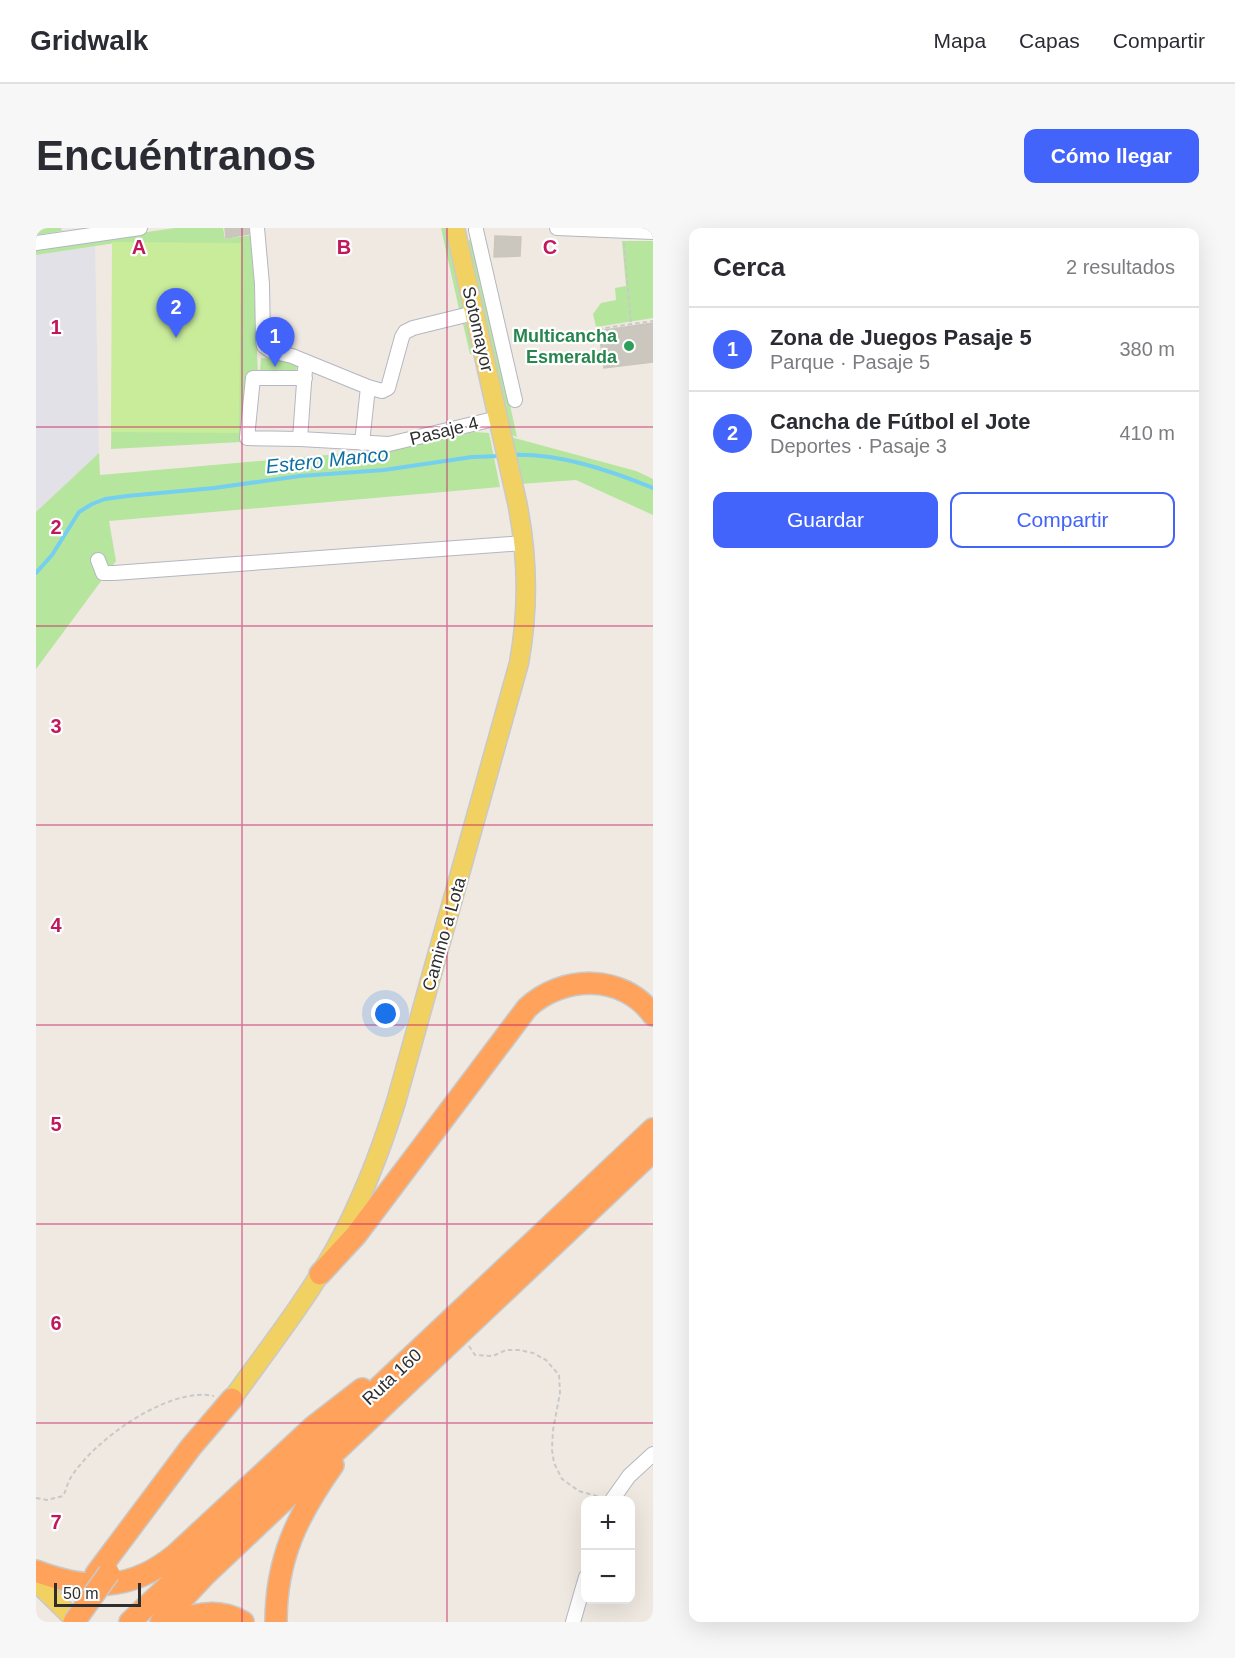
<!DOCTYPE html>
<html lang="es">
<head>
<meta charset="utf-8">
<style>
  :root { --surface:#fff; --page:#f7f7f7; --text:#2b2b33; --muted:#7c7c81; --line:#e1e1e2; --accent:#4264fb }
  body { margin:0; font-family:Helvetica,sans-serif; background:var(--page); color:var(--text) }
  .controls { position:absolute; right:18px; bottom:18px; display:grid; overflow:hidden; border-radius:12px; box-shadow:0 6px 24px #0002 }
  .controls button { width:54px; height:54px; display:grid; place-items:center; padding:0; border:0; border-bottom:2px solid var(--line); background:var(--surface); color:var(--text); font:30px sans-serif }
  .scale { position:absolute; left:18px; bottom:15px; width:87px; box-sizing:border-box; padding-left:6px; border:3px solid #2e2e2e; border-top:0; font-size:16px; line-height:21px; white-space:nowrap; color:#2e2e2e; -webkit-text-stroke:4px #fff; paint-order:stroke }
  .you { position:absolute; left:350px; top:786px; width:21px; height:21px; margin:-15px; border:4px solid #fff; border-radius:50%; background:#1a73e8; box-shadow:0 0 0 9px #1a73e833 }
  .badge { display:grid; place-items:center; width:39px; height:39px; border-radius:50%; background:var(--accent); color:#fff; font-size:20px; font-weight:700 }
  .pin { position:absolute; translate:-50% -50px; filter:drop-shadow(0 2px 3px #0008) }
  .pin::after { content:''; position:absolute; top:32px; width:21px; height:18px; background:inherit; clip-path:polygon(0 0,100% 0,50% 100%) }
  .list { margin:0; padding:0; list-style:none }
  h2 { display:flex; justify-content:space-between; align-items:center; height:78px; margin:0; padding:0 24px; font-size:26px }
  h2 small { font-size:20px; font-weight:400; color:var(--muted) }
  .list li { display:grid; grid-template-columns:39px 1fr auto; gap:18px; align-items:center; box-sizing:border-box; height:84px; padding:0 24px; border-top:2px solid var(--line) }
  .list b { display:block; font-size:22px; white-space:nowrap }
  .list p { margin:0; font-size:20px; white-space:nowrap; color:var(--muted) }
  .list em { font-size:20px; font-style:normal; color:var(--muted) }
  .actions { display:flex; gap:12px; padding:18px 24px }
  .actions a { flex:1; padding:14px 0; border:2px solid var(--accent); border-radius:12px; text-align:center; font-size:21px; color:var(--accent) }
  .actions .main { background:var(--accent); color:#fff }
  .map { position:relative; flex:none; width:617px; height:1394px; overflow:hidden; border-radius:12px }
  header { display:flex; align-items:center; gap:36px; box-sizing:border-box; height:84px; padding:0 30px; background:var(--surface); border-bottom:2px solid var(--line) }
  header strong { font-size:28px }
  nav { display:flex; gap:33px; margin-inline-start:auto; font-size:21px }
  .intro { display:flex; align-items:center; justify-content:space-between; box-sizing:border-box; height:144px; padding:0 36px }
  h1 { margin:0; font-size:42px }
  .button { padding:15px 27px; border-radius:12px; background:var(--accent); color:#fff; font-size:21px; font-weight:700 }
  main { display:flex; gap:36px; padding:0 36px }
  aside { flex:1; background:var(--surface); border-radius:12px; box-shadow:0 6px 24px #0002 }
  .map>svg:first-child { display:block }
  .industrial { fill:#e3e1e8 }
  .green { fill:#b6e59e }
  .pitch { fill:#c9ec9a }
  .lines { fill:none; stroke-linecap:round; stroke-linejoin:round }
  .stream { stroke:#75cff0; stroke-width:4 }
  .building { fill:#cbc7bf; stroke:#cbc5ba; stroke-width:1.5 }
  .minor-casing { stroke:#b4b7c1; stroke-width:16 }
  .major-casing { stroke:#c9c9c9; stroke-width:21 }
  .highway-casing { stroke:#c9c9c9; stroke-width:24 }
  .path { stroke:#c9c9c9; stroke-width:2; stroke-dasharray:4.5 3; stroke-linecap:butt }
  .minor { stroke:#fff; stroke-width:14 }
  .major { stroke:#f2d163; stroke-width:18 }
  .highway { stroke:#ffa35c; stroke-width:21 }
  .highway-bridge-casing { stroke:#c9c9c9; stroke-width:24; stroke-linecap:butt }
  .highway-bridge { stroke:#ffa35c; stroke-width:21 }
  .grid { fill:none; stroke:#c2185b; stroke-width:1.5; stroke-opacity:0.55 }
  .leisure-dot { fill:#2e9e5b; stroke:#fff; stroke-width:2 }
  .labels { text-anchor:middle; dominant-baseline:central; stroke-width:4.5; stroke-linejoin:round; paint-order:stroke }
  .street-label { font-size:18px; fill:#2e2e2e; stroke:#fff }
  .leisure-label { font-size:18px; font-weight:bold; fill:#27864d; stroke:#fff; text-anchor:end }
  .water-label { font-size:20px; font-style:italic; fill:#0d6fa3; stroke:#fff }
  .grid-label { font-size:20px; text-anchor:middle; font-weight:bold; fill:#c2185b; stroke:#fff; stroke-width:4.5; stroke-linejoin:round; paint-order:stroke }
</style>
</head>
<body>
<header>
<strong>Gridwalk</strong>
<nav><a>Mapa</a><a>Capas</a><a>Compartir</a></nav>
</header>
<div class="intro"><h1>Encuéntranos</h1><a class="button">Cómo llegar</a></div>
<main>
<div class="map">
<svg width="617" height="1394" viewBox="0 0 617 1394">
  <rect width="100%" height="100%" fill="#efe9e1"/>
  <path class="industrial" d="M59,17L63,225L0,284V27Z"/>
  <path class="green" d="M0,0H25L26,3L0,7Z
    M139,0H187L189,11L216,7L222,147H214L205,214L75,221L79,15L0,27V20Z
    M405,0H411L429,80L423,81Z
    M435,10L438,12L481,209L471,205L429,17Z
    M586,13H617V90L560,99L557,86L565,75L580,72L579,60L590,58Z
    M433,94L440,125L434,126L427,96Z
    M225,130L258,133L262,137L259,145L224,144Z
    M438,204L453,205L464,259L73,293L80,333L0,441V284L63,225L64,247L337,223Z
    M471,208L600,243L617,251V287L540,252L484,256Z"/>
  <path class="pitch" d="M76,14L205,15L203,205L75,204Z"/>
  <g class="lines">
    <path class="stream" d="M475,227C523,225 573,242 617,260
      M0,345L16,327L43,284L56,276L69,271L91,268L178,260L264,248L348,242L436,229L465,228"/>
  </g>
  <path class="building" d="M189,0H212L213,6L190,10Z
    M459,8L485,9L484,28L458,29Z
    M617,95V134L568,140L563,103Z"/>
  <g class="lines">
    <g class="minor-casing">
      <path id="minor" d="M221,0L226,56L227,112L228,118L235,123L256,128L332,159L346,163L352,160L366,109L369,104L377,100L438,85
        M521,0L617,4
        M440,2L479,172
        M0,15L104,0
        M269,150H217L211,210L264,211L353,216L462,190
        M264,211L269,141
        M326,215L332,159
        M62,332L67,345H78L488,315
        M576,1272L593,1248L617,1226
        M537,1394L550,1349"/>
    </g>
    <g class="major-casing">
      <path id="major" d="M196,1171C231,1122 269,1074 299,1021C325,974 344,925 360,874L483,435C493,380 492,328 481,274L419,0
        M0,1354L41,1394"/>
    </g>
    <g class="highway-casing">
      <path id="highway" d="M284,1046L320,1007L491,780C526,747 587,745 617,787
        M0,1343C52,1363 95,1363 139,1327L277,1199L326,1161
        M60,1346L155,1219L196,1171
        M94,1394L617,901
        M125,1394L169,1347L617,923
        M142,1394C163,1383 186,1382 207,1394
        M240,1394C240,1331 261,1288 297,1237"/>
    </g>
    <path class="path" d="M588,15L595,96
      M562,101L617,93
      M433,1118L439,1127L457,1128L470,1122H483L497,1125L510,1132L523,1147L524,1165L517,1202L516,1222L518,1235L526,1251L543,1263L564,1269
      M0,1270L11,1272L27,1268C30,1263 31,1256 34,1251C56,1213 133,1158 178,1168"/>
    <use href="#minor" class="minor"/>
    <use href="#major" class="major"/>
    <use href="#highway" class="highway"/>
    <g class="highway-bridge-casing">
      <path id="highway-bridge" d="M38,1394L73,1345"/>
    </g>
    <use href="#highway-bridge" class="highway-bridge"/>
  </g>
  <path class="grid" d="M206,0V1394M411,0V1394M0,199H617M0,398H617M0,597H617M0,797H617M0,996H617M0,1195H617"/>
  <circle class="leisure-dot" cx="593" cy="118" r="6"/>
  <g class="labels">
    <g class="street-label">
      <text transform="translate(442 101) rotate(77)">Sotomayor</text>
      <text transform="translate(408 203) rotate(-14)">Pasaje 4</text>
      <text transform="translate(408 706) rotate(-74)">Camino a Lota</text>
      <text transform="translate(356 1149) rotate(-43)">Ruta 160</text>
    </g>
    <g class="leisure-label">
      <text x="581" y="108">Multicancha<tspan x="581" dy="21">Esmeralda</tspan></text>
    </g>
    <g class="water-label">
      <text transform="translate(291 232) rotate(-6)">Estero Manco</text>
    </g>
  </g>
  <g class="grid-label">
    <text x="103" y="26">A</text>
    <text x="308" y="26">B</text>
    <text x="514" y="26">C</text>
    <text x="20" y="106">1</text>
    <text x="20" y="306">2</text>
    <text x="20" y="505">3</text>
    <text x="20" y="704">4</text>
    <text x="20" y="903">5</text>
    <text x="20" y="1102">6</text>
    <text x="20" y="1301">7</text>
  </g>
</svg>
<div class="controls">
<button>+</button>
<button>−</button>
</div>
<div class="scale">50 m</div>
<div class="you"></div>
<div class="pin badge" style="left:239px;top:139px">1</div>
<div class="pin badge" style="left:140px;top:110px">2</div>
</div>
<aside>
<h2>Cerca<small>2 resultados</small></h2>
<ul class="list">
<li><span class="badge">1</span><div><b>Zona de Juegos Pasaje 5</b><p>Parque · Pasaje 5</p></div><em>380 m</em></li>
<li><span class="badge">2</span><div><b>Cancha de Fútbol el Jote</b><p>Deportes · Pasaje 3</p></div><em>410 m</em></li>
</ul>
<div class="actions"><a class="main">Guardar</a><a>Compartir</a></div>
</aside>
</main>
</body>
</html>
